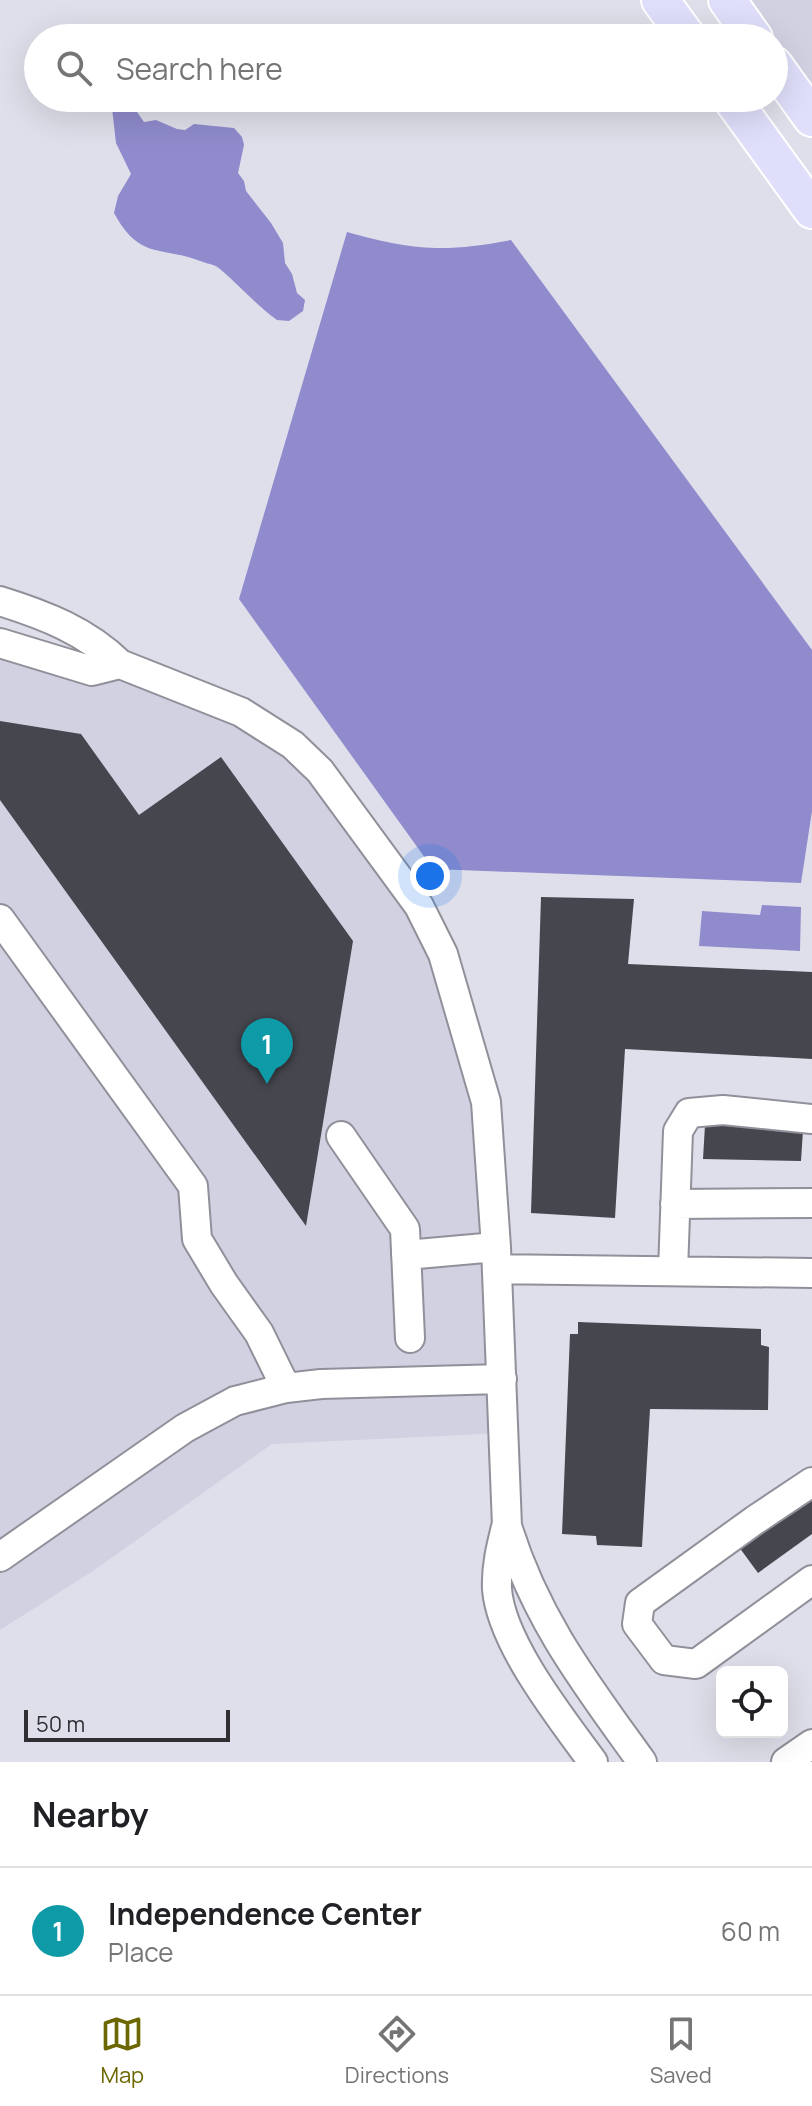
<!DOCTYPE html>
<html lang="en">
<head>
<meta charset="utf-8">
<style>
  :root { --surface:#fff; --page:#f6f6f6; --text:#202124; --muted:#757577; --line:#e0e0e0; --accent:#6c6700 }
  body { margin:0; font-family:Manrope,sans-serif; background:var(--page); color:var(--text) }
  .controls { position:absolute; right:24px; bottom:24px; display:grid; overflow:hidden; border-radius:12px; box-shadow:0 8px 32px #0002 }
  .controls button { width:72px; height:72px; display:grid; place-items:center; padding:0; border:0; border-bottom:2px solid var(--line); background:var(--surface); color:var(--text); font:40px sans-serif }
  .scale { position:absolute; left:24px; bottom:20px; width:206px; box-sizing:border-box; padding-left:8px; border:4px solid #2e2e33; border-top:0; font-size:22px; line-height:28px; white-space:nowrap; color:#2e2e33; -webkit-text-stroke:6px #dfdfeb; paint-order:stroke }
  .you { position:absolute; left:430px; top:876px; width:28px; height:28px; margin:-20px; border:6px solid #fff; border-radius:50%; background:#1a73e8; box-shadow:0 0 0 12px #1a73e833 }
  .badge { display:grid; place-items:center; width:52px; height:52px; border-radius:50%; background:var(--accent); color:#fff; font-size:26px; font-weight:700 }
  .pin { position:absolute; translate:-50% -66px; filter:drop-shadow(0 2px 4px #0008) }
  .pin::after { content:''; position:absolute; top:42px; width:28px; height:24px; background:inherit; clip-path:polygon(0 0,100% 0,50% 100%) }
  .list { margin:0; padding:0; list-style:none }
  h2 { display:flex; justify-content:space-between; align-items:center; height:104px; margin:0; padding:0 32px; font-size:34px }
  h2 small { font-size:26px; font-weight:400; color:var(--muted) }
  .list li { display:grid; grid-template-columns:52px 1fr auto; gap:24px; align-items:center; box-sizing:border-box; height:128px; padding:0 32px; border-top:2px solid var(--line) }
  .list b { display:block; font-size:30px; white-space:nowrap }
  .list p { margin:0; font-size:26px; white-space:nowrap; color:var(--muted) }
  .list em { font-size:26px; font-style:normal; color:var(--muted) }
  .icon { flex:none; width:44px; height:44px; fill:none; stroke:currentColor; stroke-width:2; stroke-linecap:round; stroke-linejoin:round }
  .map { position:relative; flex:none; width:812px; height:1762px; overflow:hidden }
  .search { position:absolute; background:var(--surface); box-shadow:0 8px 32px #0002; left:24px; right:24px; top:24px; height:88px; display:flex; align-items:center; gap:20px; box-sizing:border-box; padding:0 28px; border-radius:44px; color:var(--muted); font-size:30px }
  .sheet { height:232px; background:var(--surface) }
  nav { display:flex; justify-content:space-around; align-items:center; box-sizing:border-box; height:112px; border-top:2px solid var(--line); background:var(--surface); font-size:22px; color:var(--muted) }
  nav a { display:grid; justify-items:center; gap:4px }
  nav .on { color:var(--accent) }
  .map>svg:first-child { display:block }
  .built { fill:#d1d1e2 }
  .water { fill:#8f8bcc }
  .building { fill:#46464f }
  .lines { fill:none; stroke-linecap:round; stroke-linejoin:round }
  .minor-casing { stroke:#90909a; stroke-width:32 }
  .major-casing { stroke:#fff; stroke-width:40 }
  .minor { stroke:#fff; stroke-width:28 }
  .major { stroke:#dfdffb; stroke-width:36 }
</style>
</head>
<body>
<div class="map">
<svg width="812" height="1762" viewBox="0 0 812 1762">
  <rect width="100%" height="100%" fill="#dfdfeb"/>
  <path class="built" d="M747,0H812V90Z
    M0,630L218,693L314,762L450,981L486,1151L505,1433L272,1444L93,1571L0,1630Z"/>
  <path class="water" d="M117,98L128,99L144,122L156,120L177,129L185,130L194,124L234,128L242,137L244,145L238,173L244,181L246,191L271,223L283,243L285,263L292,274L297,293L305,300L303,311L289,321L277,320C256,305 239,285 220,269C216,265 209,264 203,262C160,245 140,261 114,213L118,196L131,174L116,143L112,108Z
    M347,232C412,250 444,253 511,240L812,650V811L801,883L433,869L239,599Z
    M762,905L801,907L800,951L699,946L702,911L760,915Z"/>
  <path class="building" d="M0,721L81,734L139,815L221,757L353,941L306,1226L0,800Z
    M541,897L634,899L628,964L812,972V1059L625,1049L615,1218L531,1213Z
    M705,1125L803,1130L801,1161L703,1159Z
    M578,1322L761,1329V1345L769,1347L768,1410L650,1409L642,1547L597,1545L596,1536L562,1534L570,1334H578Z
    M812,1494V1534L758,1573L739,1547Z"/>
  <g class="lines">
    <g class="minor-casing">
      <path id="minor" d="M0,601C45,615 86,631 120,664L241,712L293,745L320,771L419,906L443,954L486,1102L496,1247L507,1526C536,1620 586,1684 642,1762
        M0,643L92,671L120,664
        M0,919L193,1186L197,1239L224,1284L259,1333L286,1388
        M341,1136L405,1229L410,1338
        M675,1204L812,1203
        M406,1255L496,1247
        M497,1269L812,1273
        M673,1271L678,1131L689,1113L723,1110L812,1119
        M812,1482L755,1520L640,1603L637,1624L664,1660L696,1664L812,1580
        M506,1527C501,1547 496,1567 497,1589C501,1643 561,1718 593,1762
        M0,1557L185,1428L235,1401L286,1388L321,1384L502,1379
        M786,1762L812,1744"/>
    </g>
    <g class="major-casing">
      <path id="major" d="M660,0L688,38
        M727,0L754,38
        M774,65L812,118
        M731,98L812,210"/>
    </g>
    <use href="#minor" class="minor"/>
    <use href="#major" class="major"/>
  </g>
</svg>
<div class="controls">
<button><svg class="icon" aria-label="locate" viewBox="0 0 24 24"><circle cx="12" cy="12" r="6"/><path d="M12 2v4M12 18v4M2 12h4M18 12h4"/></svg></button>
</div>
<div class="scale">50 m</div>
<div class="you"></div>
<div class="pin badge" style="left:267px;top:1084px;background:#0f9aa8">1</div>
<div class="search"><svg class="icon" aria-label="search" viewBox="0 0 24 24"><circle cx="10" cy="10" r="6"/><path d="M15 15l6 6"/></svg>Search here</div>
</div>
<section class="sheet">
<h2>Nearby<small></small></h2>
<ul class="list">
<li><span class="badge" style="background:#0f9aa8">1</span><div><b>Independence Center</b><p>Place</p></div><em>60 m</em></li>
</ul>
</section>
<nav>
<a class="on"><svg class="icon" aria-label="map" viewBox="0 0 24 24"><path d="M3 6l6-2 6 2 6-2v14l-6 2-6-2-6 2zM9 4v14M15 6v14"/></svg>Map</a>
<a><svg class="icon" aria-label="directions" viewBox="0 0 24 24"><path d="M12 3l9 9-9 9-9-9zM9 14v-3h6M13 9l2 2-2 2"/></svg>Directions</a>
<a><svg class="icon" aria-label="saved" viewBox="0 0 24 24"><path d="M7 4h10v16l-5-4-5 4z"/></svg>Saved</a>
</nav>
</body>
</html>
